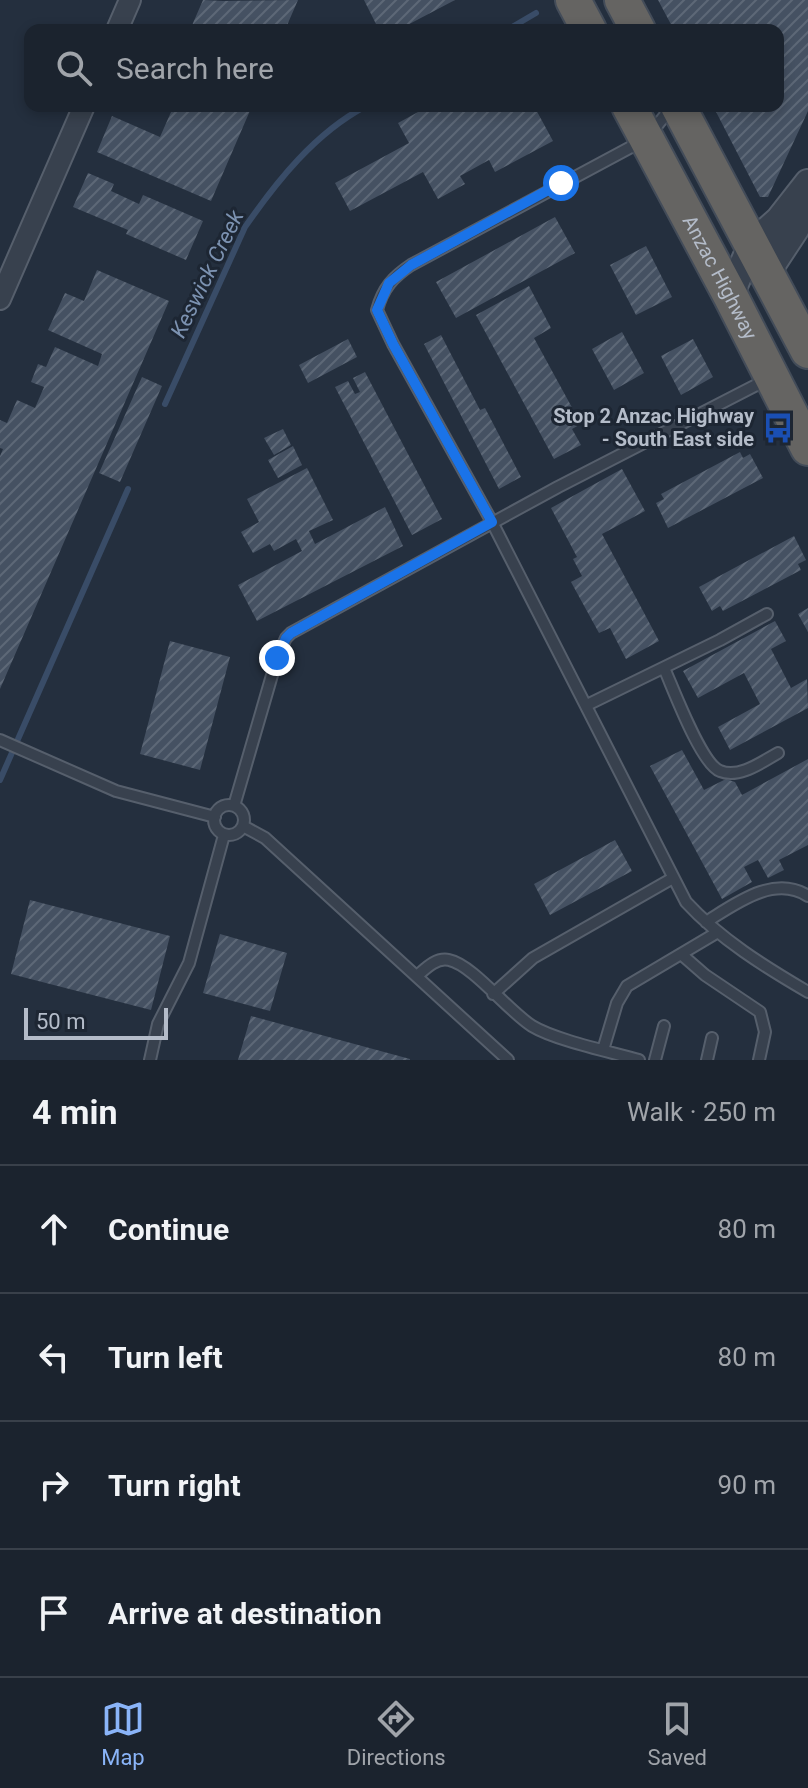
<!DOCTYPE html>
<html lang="en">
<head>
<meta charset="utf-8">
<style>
  :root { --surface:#1b232e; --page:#242b36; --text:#f1f3f6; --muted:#a0a4aa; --line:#39404a; --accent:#8ab4f8 }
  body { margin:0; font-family:Roboto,sans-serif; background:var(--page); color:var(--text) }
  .scale { position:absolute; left:24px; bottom:20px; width:144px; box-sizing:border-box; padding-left:8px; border:4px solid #b4bcc9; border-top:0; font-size:22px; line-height:28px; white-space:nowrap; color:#b4bcc9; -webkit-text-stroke:6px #1d2633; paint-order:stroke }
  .stop { position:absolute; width:24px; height:24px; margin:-18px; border:6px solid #1a73e8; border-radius:50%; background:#fff }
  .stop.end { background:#1a73e8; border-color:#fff; box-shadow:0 2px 8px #0008 }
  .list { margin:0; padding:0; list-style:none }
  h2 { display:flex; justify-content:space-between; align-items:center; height:104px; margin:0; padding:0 32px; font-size:34px }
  h2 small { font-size:26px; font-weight:400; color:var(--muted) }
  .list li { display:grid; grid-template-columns:52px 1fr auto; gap:24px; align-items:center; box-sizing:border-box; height:128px; padding:0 32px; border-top:2px solid var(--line) }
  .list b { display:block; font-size:30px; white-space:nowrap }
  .list em { font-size:26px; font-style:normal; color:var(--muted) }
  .icon { flex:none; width:44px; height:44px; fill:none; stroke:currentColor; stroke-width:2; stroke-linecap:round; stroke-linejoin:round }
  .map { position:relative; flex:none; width:808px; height:1060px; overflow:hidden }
  .search { position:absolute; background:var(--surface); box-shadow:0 4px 12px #0003; left:24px; right:24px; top:24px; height:88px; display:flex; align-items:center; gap:20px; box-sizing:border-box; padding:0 28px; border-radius:16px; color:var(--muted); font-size:30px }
  .sheet { height:616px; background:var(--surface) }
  nav { display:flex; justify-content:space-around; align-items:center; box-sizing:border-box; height:112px; border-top:2px solid var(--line); background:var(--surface); font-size:22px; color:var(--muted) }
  nav a { display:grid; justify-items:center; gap:4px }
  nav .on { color:var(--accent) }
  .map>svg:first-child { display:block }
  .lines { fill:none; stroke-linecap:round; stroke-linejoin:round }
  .stream { stroke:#394c67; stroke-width:6 }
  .building { fill:url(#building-hatch) }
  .service-casing { stroke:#565f6c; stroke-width:14 }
  .minor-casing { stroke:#565f6c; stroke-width:24 }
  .tertiary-casing { stroke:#565f6c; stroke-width:30 }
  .trunk-casing { stroke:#434c59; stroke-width:38 }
  .service { stroke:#38414e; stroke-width:10 }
  .minor { stroke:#38414e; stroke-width:20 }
  .tertiary { stroke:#38414e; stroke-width:26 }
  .trunk { stroke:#656462; stroke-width:34 }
  .route { stroke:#1a73e8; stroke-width:10 }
  .labels { text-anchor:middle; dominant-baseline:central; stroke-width:6; stroke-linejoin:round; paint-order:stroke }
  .street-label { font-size:20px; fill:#b4bcc9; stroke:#1d2633 }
  .poi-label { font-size:20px; font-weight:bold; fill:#b4bcc9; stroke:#1d2633; text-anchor:end }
  .water-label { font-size:22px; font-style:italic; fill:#7c92b1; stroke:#1d2633 }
</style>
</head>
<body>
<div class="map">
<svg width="808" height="1060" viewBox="0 0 808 1060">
  <defs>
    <pattern id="building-hatch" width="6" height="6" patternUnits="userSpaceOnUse" patternTransform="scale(2)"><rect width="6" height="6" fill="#455162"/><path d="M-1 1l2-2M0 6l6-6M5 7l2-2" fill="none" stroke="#5d6877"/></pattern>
  </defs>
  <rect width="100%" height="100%" fill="#242f3e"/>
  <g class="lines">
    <path class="stream" d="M507,30L536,13
      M165,404L245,227C277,181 315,133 366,106
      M0,780L128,489"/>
  </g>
  <path class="building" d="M203,0L223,1L298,0L285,30H190Z
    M364,0H455L398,30H379Z
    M658,0H808V111L768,197H760L713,106H778V30H674Z
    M155,106H252L211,201L97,152L112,116L160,137L171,112Z
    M429,106H534L553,141L495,172L489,160L460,176L465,184L438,199L423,172L350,211L335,183L409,143L398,123Z
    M88,173L114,184L111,191L139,204L143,195L203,221L186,260L126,234L128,230L73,207Z
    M555,217L575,253L456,318L436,282Z
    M646,246L672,297L636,315L610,265Z
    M97,270L169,301L0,689V456L3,449L0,448V420L7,423L17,400L35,408L44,387L31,382L38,364L46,367L55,347L98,366L102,354L48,330L65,293L84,301Z
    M529,286L551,328L534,338L581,424L572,429L581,445L554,459L476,315Z
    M622,332L644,373L614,390L592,349Z
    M441,335L480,410L485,408L521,477L499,489L424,344Z
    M348,339L357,357L308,383L299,365Z
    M693,339L713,377L681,395L661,356Z
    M365,372L442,519L412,535L335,387L348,381L355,394L360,392L353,378Z
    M142,377L162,386L120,482L99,473Z
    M283,429L291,445L274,455L264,438Z
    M293,446L302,465L278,478L268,460Z
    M740,452L743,458L750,454L763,478L668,528L656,503L664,499L661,494Z
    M307,468L333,520L309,531L315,544L385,507L403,546L257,621L238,585L302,551L296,539L274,551L270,544L253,553L241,532L259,522L247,499Z
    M622,469L645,511L602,534L659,641L626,659L610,628L599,633L571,582L582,576L573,559L577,557L551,508Z
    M794,536L806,560L798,564L801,570L723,611L720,606L712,611L699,587Z
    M808,608V632L798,614Z
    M775,621L786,641L771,649L791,688L807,679L808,708L730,750L718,727L760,704L744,673L698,698L683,671Z
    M170,641L230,657L200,770L140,754Z
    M682,750L704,790L726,779L735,782L742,795L808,759V845L779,860L784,870L768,878L758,860L744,867L752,882L722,899L650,766Z
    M615,840L632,871L550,915L534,884Z
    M30,900L170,936L151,1010L11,974Z
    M220,934L287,953L270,1011L203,993Z
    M251,1016L410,1059V1060H238Z"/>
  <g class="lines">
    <g class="service-casing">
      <path id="service" d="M671,108L646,139L411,265C393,277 383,288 377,310L393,344L492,522L686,902C720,939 765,967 808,992
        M664,668C673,688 701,764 720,771C739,779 762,762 778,753
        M587,705L720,640L767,614
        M0,740L116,791L215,817
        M214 820a15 15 0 1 1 30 0a15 15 0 1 1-30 0Z
        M234,806L277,658L286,638L291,633L558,487L766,380
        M243,826L265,838L508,1060
        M706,922C735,904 774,874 808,896
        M681,954L705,975L760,1012L765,1032L759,1060
        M417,976C425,969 436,957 449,960C473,965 508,1011 532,1026C555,1040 611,1052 639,1060
        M493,994L533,958L673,878
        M603,1050L617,1003L627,986L718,932
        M150,1060L158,1024L189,963L224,835
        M655,1060L664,1026
        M707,1060L712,1038"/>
    </g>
    <g class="minor-casing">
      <path id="minor" d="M117,30L130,0
        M0,299L84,106"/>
    </g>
    <g class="tertiary-casing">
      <path id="tertiary" d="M767,272L796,228L805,195
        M730,295L752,244L779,220L808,183"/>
    </g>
    <g class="trunk-casing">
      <g id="trunk">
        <path d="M573,0L589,30"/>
        <path d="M622,0L638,30"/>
        <path id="s1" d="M629,106L730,295L808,448"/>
        <path d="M678,106L808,351"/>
      </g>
    </g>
    <use href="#service" class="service"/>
    <use href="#minor" class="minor"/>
    <use href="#tertiary" class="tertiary"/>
    <use href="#trunk" class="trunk"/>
  </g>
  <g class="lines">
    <path class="route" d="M277,658L286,638L291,633L492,522L393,344L377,310L389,283L411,265L561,183"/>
  </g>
  <defs>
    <g id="bus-bare" transform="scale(2.4)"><path d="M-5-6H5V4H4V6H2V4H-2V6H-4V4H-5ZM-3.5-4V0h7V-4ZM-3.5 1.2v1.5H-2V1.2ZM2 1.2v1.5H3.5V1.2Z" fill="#1a4fb4" stroke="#1d2633" stroke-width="2.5" paint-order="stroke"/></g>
  </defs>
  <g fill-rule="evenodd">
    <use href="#bus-bare" x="778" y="428"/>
  </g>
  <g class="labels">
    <g class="street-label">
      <text stroke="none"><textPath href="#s1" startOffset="194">Anzac Highway</textPath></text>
    </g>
    <g class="poi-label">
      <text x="754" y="416">Stop 2 Anzac Highway<tspan x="754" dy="23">- South East side</tspan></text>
    </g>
    <g class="water-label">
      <text transform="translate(207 274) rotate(-64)">Keswick Creek</text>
    </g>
  </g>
</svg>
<div class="scale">50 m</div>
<div class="stop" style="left:561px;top:183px"></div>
<div class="stop end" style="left:277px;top:658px"></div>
<div class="search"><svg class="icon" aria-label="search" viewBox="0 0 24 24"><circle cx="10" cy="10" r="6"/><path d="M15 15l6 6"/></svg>Search here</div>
</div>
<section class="sheet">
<h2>4 min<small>Walk · 250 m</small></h2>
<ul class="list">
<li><svg class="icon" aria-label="ahead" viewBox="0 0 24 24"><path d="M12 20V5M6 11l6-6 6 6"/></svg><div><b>Continue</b></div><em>80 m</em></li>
<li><svg class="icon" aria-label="left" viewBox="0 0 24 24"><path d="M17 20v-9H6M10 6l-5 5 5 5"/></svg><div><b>Turn left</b></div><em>80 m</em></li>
<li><svg class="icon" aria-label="right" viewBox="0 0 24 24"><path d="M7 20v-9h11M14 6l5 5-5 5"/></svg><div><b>Turn right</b></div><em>90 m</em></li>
<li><svg class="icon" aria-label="arrive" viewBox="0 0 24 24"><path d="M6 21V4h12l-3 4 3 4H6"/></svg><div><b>Arrive at destination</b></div></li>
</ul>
</section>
<nav>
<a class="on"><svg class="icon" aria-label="map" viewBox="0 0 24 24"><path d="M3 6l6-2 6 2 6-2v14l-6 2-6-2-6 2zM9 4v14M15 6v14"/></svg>Map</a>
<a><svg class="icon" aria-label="directions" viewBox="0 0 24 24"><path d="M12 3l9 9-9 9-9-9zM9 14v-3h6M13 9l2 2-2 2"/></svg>Directions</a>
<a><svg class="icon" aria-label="saved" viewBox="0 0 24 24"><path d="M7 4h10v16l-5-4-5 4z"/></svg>Saved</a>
</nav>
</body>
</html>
